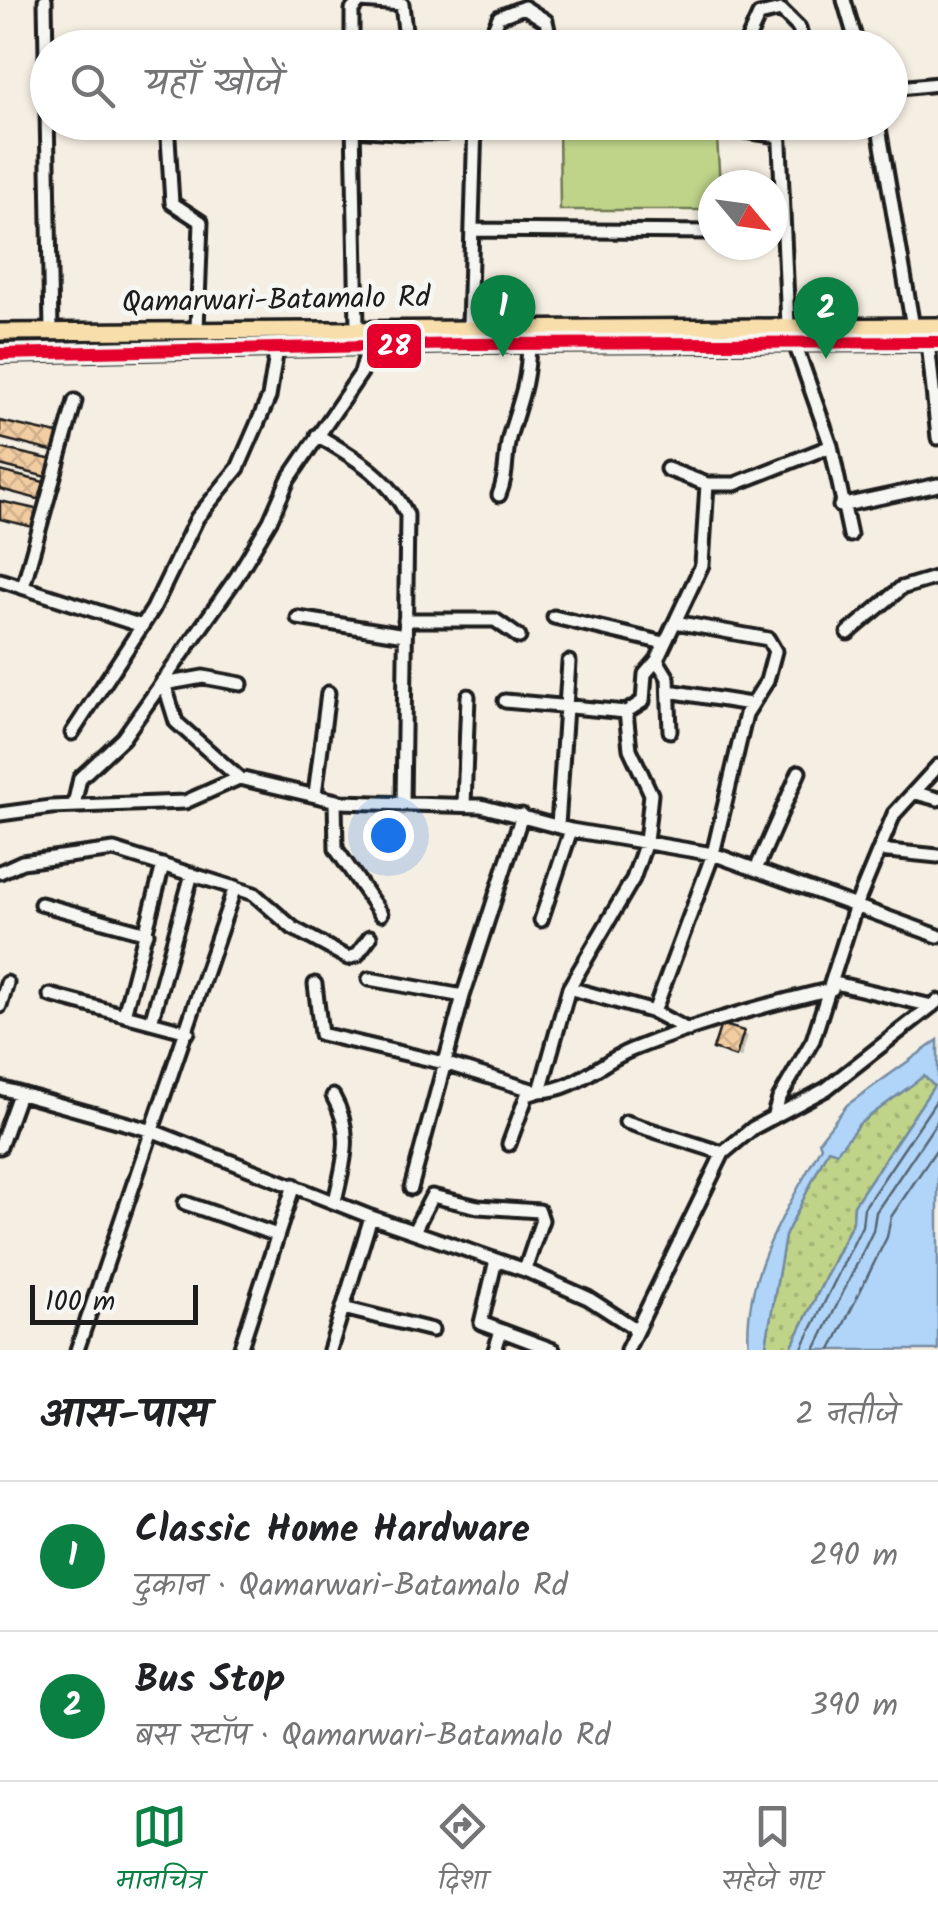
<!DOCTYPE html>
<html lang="hi">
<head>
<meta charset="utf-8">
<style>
  :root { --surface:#fff; --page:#f6f6f6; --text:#202124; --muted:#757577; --line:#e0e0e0; --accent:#0b8043 }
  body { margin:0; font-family:Kalam,"Playpen Sans Deva",sans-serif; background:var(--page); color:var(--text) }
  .compass { position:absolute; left:698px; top:170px; width:90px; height:90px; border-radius:50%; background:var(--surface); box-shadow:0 2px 8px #0004; rotate:119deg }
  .scale { position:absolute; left:30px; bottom:25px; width:168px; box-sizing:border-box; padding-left:10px; border:5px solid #1c1c1c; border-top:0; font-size:28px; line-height:35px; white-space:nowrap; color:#1c1c1c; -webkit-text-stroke:8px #f6f6f2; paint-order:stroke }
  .you { position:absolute; left:388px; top:835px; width:35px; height:35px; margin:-25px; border:8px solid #fff; border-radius:50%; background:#1a73e8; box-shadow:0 0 0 15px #1a73e833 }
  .badge { display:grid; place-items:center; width:65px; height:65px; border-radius:50%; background:var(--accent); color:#fff; font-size:32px; font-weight:700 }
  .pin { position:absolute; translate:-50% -82px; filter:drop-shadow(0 2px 5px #0008) }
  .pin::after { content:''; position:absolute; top:52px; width:35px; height:30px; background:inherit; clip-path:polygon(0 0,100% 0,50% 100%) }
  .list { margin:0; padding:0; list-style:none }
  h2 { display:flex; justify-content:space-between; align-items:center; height:130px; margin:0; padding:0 40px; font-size:42px }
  h2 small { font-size:32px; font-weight:400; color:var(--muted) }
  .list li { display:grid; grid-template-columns:65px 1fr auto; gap:30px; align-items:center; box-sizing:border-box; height:150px; padding:0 40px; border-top:2px solid var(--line) }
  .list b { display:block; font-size:38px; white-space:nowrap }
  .list p { margin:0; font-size:32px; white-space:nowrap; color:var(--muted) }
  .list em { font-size:32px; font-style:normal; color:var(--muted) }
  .icon { flex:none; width:55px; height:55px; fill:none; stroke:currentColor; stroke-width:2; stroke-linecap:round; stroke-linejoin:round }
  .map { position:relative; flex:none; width:938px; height:1350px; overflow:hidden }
  .search { position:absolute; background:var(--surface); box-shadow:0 2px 8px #0004; left:30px; right:30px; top:30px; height:110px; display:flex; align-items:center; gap:25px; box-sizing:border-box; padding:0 35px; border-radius:55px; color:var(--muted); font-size:38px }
  .sheet { height:430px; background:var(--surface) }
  nav { display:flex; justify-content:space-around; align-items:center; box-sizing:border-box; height:140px; border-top:2px solid var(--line); background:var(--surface); font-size:28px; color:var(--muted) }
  nav a { display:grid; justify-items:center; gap:5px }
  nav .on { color:var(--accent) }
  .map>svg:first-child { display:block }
  .grass { fill:url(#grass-dots); stroke:#6e7852; stroke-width:2.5 }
  .garden { fill:#bfd489; stroke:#6e7852; stroke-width:2.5 }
  .water { fill:#b0d5f9; stroke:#758ba1; stroke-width:2.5 }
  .shadow { fill:#0003 }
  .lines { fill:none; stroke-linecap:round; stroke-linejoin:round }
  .shore { stroke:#576674; stroke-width:2.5 }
  .building { fill:url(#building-cross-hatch); stroke:#1c1c1c; stroke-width:2.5 }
  .minor-casing { stroke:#1c1c1c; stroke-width:19 }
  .major-casing { stroke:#1c1c1c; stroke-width:22 }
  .minor { stroke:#f6f6f2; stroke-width:11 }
  .major { stroke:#f8deab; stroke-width:15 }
  .bus-1-casing { stroke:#f6f6f2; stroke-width:20 }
  .bus-1 { stroke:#e4002b; stroke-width:12 }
  .labels { text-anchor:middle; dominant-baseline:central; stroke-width:10; stroke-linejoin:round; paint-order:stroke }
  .street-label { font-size:30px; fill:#1c1c1c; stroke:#f6f6f2 }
  .line-badge { stroke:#f6f6f2; stroke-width:4 }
  .badge-label { font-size:28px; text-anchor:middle; font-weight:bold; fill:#fff }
</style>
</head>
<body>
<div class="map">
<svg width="938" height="1350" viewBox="0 0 938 1350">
  <defs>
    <pattern id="grass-dots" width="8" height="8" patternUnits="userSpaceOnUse" patternTransform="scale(2.5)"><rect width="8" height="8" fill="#bfd489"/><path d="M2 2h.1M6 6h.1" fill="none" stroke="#a4b576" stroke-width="1.8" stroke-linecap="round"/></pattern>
    <pattern id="building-cross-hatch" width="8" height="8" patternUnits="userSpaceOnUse" patternTransform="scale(2.5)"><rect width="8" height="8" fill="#f3cda2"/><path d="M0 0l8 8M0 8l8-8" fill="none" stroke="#d0af8b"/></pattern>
  </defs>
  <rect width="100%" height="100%" fill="#f5eee2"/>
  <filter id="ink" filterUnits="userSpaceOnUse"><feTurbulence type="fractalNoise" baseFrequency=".01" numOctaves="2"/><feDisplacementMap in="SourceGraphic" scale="20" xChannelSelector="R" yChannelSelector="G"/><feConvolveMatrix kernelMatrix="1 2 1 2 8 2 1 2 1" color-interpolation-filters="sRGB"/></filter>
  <g filter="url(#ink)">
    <path class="grass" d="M924,1075L934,1086L854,1205L853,1221L790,1350H765L785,1236L828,1149L837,1151L859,1124Z"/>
    <path class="garden" d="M559,123H664L717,138L720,185H713V210H560Z"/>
    <path class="water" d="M938,1040V1350H790L853,1222L854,1205L934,1086L924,1076L859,1124L837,1152L828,1149L785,1236L765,1350H749C742,1274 787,1211 821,1146L819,1141L847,1105Z"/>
    <path class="shadow" d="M743,1033L748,1036L741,1058L721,1051Z"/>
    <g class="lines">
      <path class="shore" d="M801,1350L862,1226L864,1208L938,1098
        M815,1350L873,1231L876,1212L938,1120
        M831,1350L887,1237L891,1217L938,1147"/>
    </g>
    <path class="building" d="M0,421L62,435L59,453L0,438Z
      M0,448L53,460L50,478L0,465Z
      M0,471L48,483L45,501L0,489Z
      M0,501L40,510L37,528L0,519Z
      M721,1024L744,1031L736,1057L713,1049Z"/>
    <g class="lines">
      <g class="minor-casing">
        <path id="minor" d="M45,0L51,331
          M844,0L858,48
          M352,48V10L360,1L402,4L407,48
          M495,48L494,29L499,17L524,7L546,21L552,48
          M744,48L759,15L781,10L799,28L804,48
          M890,89L938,84
          M167,122L172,203L201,222L197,329
          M353,122L357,327
          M409,122V133H446
          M679,122L779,136
          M779,122L788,325
          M878,122L913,327
          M354,129L409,133
          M472,230L713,232
          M469,327L475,122
          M794,341L831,446L850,535
          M928,342L938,438
          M317,435C352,456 389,476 407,515L403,805
          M667,469L707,484H735L831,446
          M499,495C508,474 504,455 510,434C521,398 528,383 529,343
          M840,506L938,485
          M0,580L142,626
          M23,587L75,401
          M554,617L664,643
          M298,618L405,635
          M405,620H495L519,637
          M848,633L901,588L938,577
          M657,660L668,678L670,731
          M163,680L176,722L239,778
          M164,684L203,677L241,684
          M669,691L750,704
          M505,701L626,712
          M72,733L153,609L197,518L238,468L269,397L277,349
          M916,793L938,799
          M315,794L328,693
          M335,801L336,849L381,914
          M74,805L80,778L123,738L236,578L270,521L288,480L361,373L368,347
          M464,805L468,696
          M0,814L51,807L185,802L239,778L341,802L481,806L571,830L713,854L938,936
          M558,826L569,662
          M879,850L938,856
          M757,867L799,772
          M0,872L22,862L114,850L254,894L293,928L348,958L357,955L370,937
          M41,904L147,933
          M541,920L571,830
          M369,979L463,996
          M835,983L932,1006
          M315,984L321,1034L444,1063L532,1090
          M569,988L654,1012L713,854L746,714L767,681L775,651L768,639L675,622
          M50,995L188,1032
          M0,1006L7,983
          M654,1012L688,1030
          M124,1015L163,865
          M151,1022L192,874
          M0,1088L153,1131L371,1217L525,1270L588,1298L636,1329
          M540,1091C576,1090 599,1063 631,1050C696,1024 764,1005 832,989
          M333,1096C354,1133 344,1161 335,1201
          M773,1117L779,1099L813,1040L855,908L894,814L938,766
          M626,1122L723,1153
          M509,1144L527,1095L540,1091L569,988L633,879L646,842L651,794L630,749L626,712L643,701L645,674L657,660L702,565L707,484
          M0,1147L19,1094
          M411,1188L463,996L522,815
          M185,1203L277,1235
          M414,1231L432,1196L478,1207L539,1211L542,1220L525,1270
          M496,1260L481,1323L553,1350
          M343,1308L432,1330
          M77,1350L235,887
          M240,1350L294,1185
          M330,1350L371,1217
          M495,1350L501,1331
          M627,1350L723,1153L753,1128L826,1089L938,1001"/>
      </g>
      <g class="major-casing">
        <path id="major" d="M0,332L938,326
          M0,354L468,344L938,342"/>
      </g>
      <use href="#minor" class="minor"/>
      <use href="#major" class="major"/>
      <g class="bus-1-casing">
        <path id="bus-1" d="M0,354L468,344L938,342"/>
      </g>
      <use href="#bus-1" class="bus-1"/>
    </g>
  </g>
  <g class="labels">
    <g class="street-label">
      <text transform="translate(276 301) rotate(-1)">Qamarwari-Batamalo Rd</text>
    </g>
  </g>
  <rect class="line-badge" x="365" y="322" width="58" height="48" rx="10" fill="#e4002b"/>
  <g class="badge-label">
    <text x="394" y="355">28</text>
  </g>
</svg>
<svg class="compass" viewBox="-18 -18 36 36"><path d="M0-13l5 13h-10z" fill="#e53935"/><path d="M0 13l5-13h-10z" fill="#757577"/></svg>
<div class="scale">100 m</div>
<div class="you"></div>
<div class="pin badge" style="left:503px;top:357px">1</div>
<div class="pin badge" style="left:826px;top:359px">2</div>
<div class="search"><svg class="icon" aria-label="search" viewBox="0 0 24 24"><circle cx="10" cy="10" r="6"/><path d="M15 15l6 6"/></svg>यहाँ खोजें</div>
</div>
<section class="sheet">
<h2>आस-पास<small>2 नतीजे</small></h2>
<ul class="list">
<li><span class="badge">1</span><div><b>Classic Home Hardware</b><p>दुकान · Qamarwari-Batamalo Rd</p></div><em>290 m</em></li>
<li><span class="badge">2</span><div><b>Bus Stop</b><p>बस स्टॉप · Qamarwari-Batamalo Rd</p></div><em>390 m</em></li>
</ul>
</section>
<nav>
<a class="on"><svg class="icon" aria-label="map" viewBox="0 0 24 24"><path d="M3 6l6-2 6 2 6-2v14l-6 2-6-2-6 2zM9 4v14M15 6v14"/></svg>मानचित्र</a>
<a><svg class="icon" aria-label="directions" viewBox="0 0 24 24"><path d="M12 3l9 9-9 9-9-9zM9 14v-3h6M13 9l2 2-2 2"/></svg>दिशा</a>
<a><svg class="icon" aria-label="saved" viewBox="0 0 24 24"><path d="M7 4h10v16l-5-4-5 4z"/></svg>सहेजे गए</a>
</nav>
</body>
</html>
